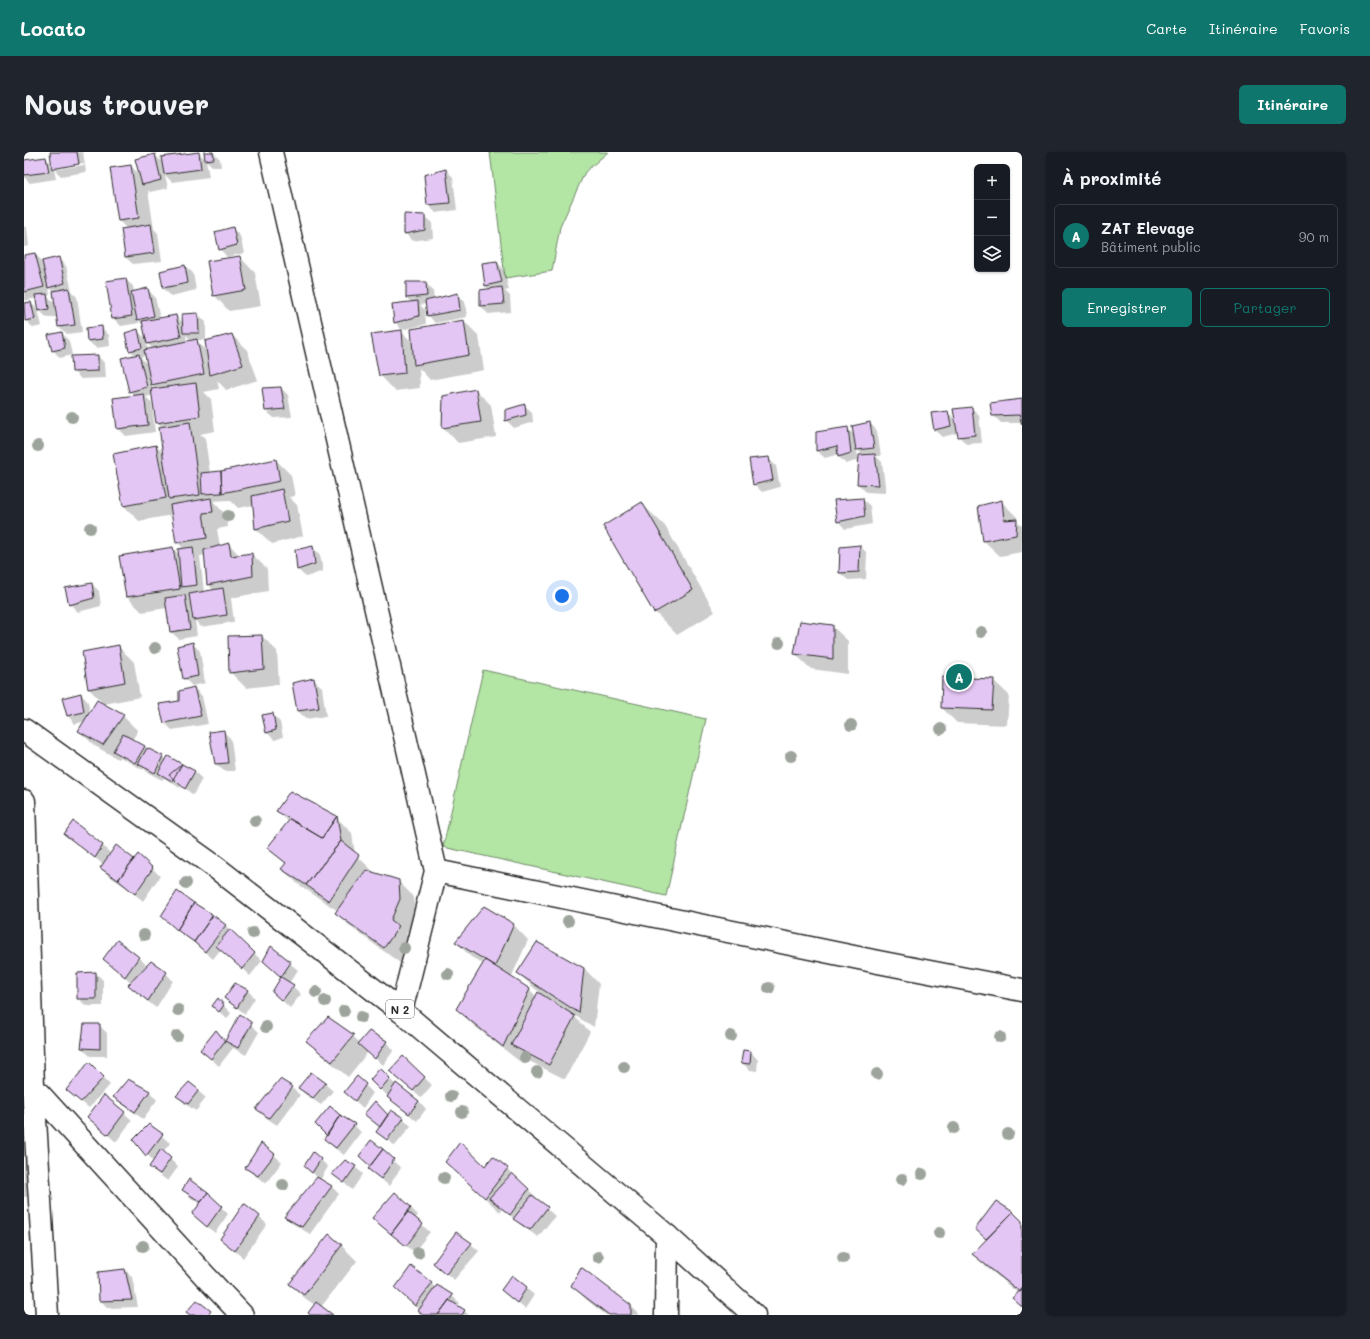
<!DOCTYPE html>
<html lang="fr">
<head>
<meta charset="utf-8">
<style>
  :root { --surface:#171b24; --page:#20242c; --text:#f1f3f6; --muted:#9ea1a6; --line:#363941; --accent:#0f766e }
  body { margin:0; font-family:Mali,sans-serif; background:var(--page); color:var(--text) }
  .controls { position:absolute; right:12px; top:12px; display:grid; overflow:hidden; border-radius:6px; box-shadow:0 1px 3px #0004 }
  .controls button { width:36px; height:36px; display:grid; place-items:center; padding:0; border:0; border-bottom:1px solid var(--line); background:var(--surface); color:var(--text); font:20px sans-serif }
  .you { position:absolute; left:538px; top:444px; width:14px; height:14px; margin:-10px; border:3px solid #fff; border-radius:50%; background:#1a73e8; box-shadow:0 0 0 6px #1a73e833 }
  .badge { display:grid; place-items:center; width:26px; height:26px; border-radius:50%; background:var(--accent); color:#fff; font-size:13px; font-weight:700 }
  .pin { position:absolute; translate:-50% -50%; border:2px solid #fff; box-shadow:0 1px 4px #0006 }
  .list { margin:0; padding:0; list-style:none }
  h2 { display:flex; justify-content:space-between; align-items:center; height:52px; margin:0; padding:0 16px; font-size:17px }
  h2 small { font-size:13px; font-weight:400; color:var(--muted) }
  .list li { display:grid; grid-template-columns:26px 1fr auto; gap:12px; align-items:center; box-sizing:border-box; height:64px; margin:0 8px 8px; padding:0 8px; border:1px solid var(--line); border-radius:6px }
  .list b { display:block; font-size:15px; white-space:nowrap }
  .list p { margin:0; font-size:13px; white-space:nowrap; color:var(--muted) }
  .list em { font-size:13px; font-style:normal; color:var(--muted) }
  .actions { display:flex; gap:8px; padding:12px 16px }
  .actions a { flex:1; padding:9px 0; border:1px solid var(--accent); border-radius:6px; text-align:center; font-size:14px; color:var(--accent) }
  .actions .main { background:var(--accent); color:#fff }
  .icon { flex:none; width:22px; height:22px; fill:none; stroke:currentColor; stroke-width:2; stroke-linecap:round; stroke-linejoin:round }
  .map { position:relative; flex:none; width:998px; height:1163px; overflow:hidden; border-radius:6px }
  header { display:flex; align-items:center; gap:24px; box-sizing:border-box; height:56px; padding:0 20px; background:var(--accent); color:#fff }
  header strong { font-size:19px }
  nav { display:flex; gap:22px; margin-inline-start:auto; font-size:14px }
  .intro { display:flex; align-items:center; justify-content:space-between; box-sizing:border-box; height:96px; padding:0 24px }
  h1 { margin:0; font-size:28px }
  .button { padding:10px 18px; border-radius:6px; background:var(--accent); color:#fff; font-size:14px; font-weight:700 }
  main { display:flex; gap:24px; padding:0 24px }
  aside { flex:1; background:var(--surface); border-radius:6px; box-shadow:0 1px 3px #0004 }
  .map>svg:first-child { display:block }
  .green { fill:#b3e5a5; stroke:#6f8868 }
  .shadow { fill:#0003; fill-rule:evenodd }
  .building { fill:#e4c6f4; stroke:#2b2b2b }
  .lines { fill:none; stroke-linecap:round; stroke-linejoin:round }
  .street-casing { stroke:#2b2b2b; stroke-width:25 }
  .primary-casing { stroke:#2b2b2b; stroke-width:25 }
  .street { stroke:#fff; stroke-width:22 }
  .primary { stroke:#fff; stroke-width:22 }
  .tree { fill:#9da49b }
  .labels { text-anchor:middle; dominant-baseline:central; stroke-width:3; stroke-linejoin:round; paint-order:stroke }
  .shield { fill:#fff; stroke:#6b6b6b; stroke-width:1 }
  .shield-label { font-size:11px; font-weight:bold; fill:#2b2b2b }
</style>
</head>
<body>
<header>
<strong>Locato</strong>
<nav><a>Carte</a><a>Itinéraire</a><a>Favoris</a></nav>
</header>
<div class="intro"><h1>Nous trouver</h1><a class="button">Itinéraire</a></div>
<main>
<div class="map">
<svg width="998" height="1163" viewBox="0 0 998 1163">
  <rect width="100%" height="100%" fill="#fff"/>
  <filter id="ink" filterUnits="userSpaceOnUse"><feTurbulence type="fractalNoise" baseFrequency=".025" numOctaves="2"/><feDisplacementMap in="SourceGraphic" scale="8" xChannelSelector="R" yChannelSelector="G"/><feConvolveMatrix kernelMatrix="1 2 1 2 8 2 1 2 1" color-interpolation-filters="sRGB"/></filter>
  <g filter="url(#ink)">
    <path class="green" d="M466,0H584L561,20L536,75L528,119L481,126Z
      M459,518L682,567L642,744L419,695Z"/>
    <path class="shadow" d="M27,0H59L62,20L37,24L30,17L32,27L6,31L0,25V9L22,6L28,13ZM60,11V13L34,17V15Z
      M181,0H189L196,7L197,15H189L182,8L185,25L148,30L141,23L144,36L126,40L124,38L130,77L134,81L138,109L109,112L101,105L103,77L95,69L107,14L116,23L131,3L139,11L175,1L182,8Z
      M422,18L429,25L433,58L412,61L404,53L401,24Z
      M400,64L408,71L409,86L388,89L381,81Z
      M0,74L3,76L5,94L0,95Z
      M208,76L216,84L220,101L203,105L196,97Z
      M11,102L19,110L34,106L42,114L48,139H47L53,145L58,180L43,182L35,175L31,141L25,135L26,143L23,144L30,150L32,165L23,166L15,158L13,146L0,149V105Z
      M216,105L231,121L237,154L205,159L190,143Z
      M473,110L480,118L485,138L481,139L486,144L487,160L464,162L457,154V139L466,138L462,134L459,112Z
      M161,114L169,121L172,138L147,144L139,136L137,120Z
      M101,127L109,134L110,140L123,137L131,145L136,167L152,164L159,171L174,162L182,170V188H172L183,199L208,183L223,198L234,228L202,238L193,228L195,237L180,240L187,247L191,279L176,282L181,286L186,321L197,320L252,308L267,323L271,344L265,345L273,353L279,384L248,392L232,377L230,353L214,356L206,348L189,349L202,363L204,375L193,377L196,394L205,392L216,404L228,402L243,417L244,439L207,446L210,470L177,475L171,468L173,484L155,487L147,480L143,456L118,460L103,445L149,396L155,403L160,397L153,390L148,363L115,369L100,354L132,294L140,302L138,275L133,270L129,243L122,245L128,251L131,280L102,284L94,276L111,244L106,239L112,204L106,198L114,179L123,188L120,174L114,168L115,171L97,174L89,166ZM162,183L168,189L163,190ZM122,190L129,197L124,198ZM122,204L124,213L116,205ZM127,231L133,237L129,238ZM181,403L184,432L190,439L180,440L176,404Z
      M402,131L409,139L410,148L434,142L441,150L443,165L411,171L404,163L403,152L396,153L401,158L402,172L378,178L371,170L388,151L383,146Z
      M7,151L14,158L18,174L9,176L2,168L0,152Z
      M440,169L455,184L460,218L406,228L395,216L396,236L371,239L356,223L377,179L389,191Z
      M77,175L85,183L86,194L72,196L64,189Z
      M38,181L45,189L48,203L36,206L29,198Z
      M74,204L81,212L82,226L57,227L49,219Z
      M257,236L264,243L268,265L250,266L242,259Z
      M452,238L467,253L472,285L434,291L419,275Z
      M998,248V271H977L969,263Z
      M500,253L508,260L509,270L490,276L482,268Z
      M948,256L955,263L958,291L942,292L935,284L934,281L918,285L911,278L924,260L932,269Z
      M846,271L853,279L857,304H852L858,310L862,341L842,340L834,332L839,304L833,297L834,308L822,312L815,305V302L801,306L793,299V281L823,276L830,283Z
      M744,306L752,314L756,335L738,340L730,332Z
      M838,347L846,354L848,372L821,377L814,369Z
      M977,349L993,365V369L998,374V400L976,404L960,389L955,355Z
      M618,352L641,374L691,460L653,483L631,460Z
      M836,394L843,401L842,427L824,428L816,421Z
      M289,395L296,403L299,419L282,425L274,418L273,399Z
      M68,432L75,439L77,454L54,460L46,452Z
      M808,474L824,489V522L787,517L771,502Z
      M238,484L253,499L255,532L222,536L206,520Z
      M168,491L176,499L181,531L168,534L160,526Z
      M94,494L110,510L116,545L80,552L65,537Z
      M290,528L298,535L302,564L282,567L274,559L269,532Z
      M969,528L985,543L983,573L933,571L918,556Z
      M170,536L178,544L184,572L148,578L141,571L156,550Z
      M57,542L64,550L66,561L99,564L114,579L108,588L139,604L143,609L145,606L171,620L178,627L169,643L157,633L156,636L140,626L138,628L123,620L120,616L119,618L96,605L94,607L71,594L55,579L61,569L51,572L44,564L40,546Z
      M248,562L256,570L259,585L251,588L243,581L239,564Z
      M199,579L207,587L211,619H200L192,612Z
      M253,659L312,665L328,681L331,702L350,720L349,721L374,729L390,745L391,763L382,783L390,790L376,811L328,776L312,761L314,759L274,732L258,717L262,712L245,696L265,670Z
      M41,682L78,693L86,701L83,705L85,706L92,694L111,708L128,716L136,724L119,749L103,736L85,724L77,716L80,713L49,689Z
      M153,741L202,774L238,809L226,824L197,797L189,807L138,764Z
      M489,772L504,788L487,826L506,838L513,845L516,840L510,836L494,821L560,816L575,832L570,875L548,862L566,880L541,927L503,908L498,903L495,909L449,873L434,857L460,812L447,805L432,790Z
      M247,796L274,818L265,831L277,842L266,856L249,840L258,825L247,816Z
      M115,805L122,813L119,817L120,818L142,821L149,829L132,856L113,841L106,833L108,831L80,807Z
      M72,821L79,828V854H62L54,846Z
      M212,832L224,839L231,846L221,862L201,846Z
      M194,848L207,861L203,867L189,854Z
      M217,864L235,880L222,903L209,896L195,914L177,898L192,879L202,890Z
      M304,866L329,884L336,891L345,880L362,890L370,898L359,913L344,900L324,925L299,904L284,889Z
      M75,873L83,881V904H66L58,896Z
      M727,900L734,908L733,919L726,918L718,911Z
      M379,905L408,933L397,946L366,919Z
      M65,911L86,933L65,956L43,938Z
      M356,918L372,933L395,949L402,957L393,969L372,952L347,928Z
      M333,925L349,941L339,956L329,947Z
      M104,928L126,940L133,948L119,967L98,952L90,945Z
      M301,932L309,939L297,953L282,943L275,936Z
      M268,936L276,943L253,973L241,965L234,957Z
      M174,939L182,946L172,959L161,952L154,944Z
      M100,961L108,968L92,990L72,972Z
      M315,964L330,973L337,980L320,1003L309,995L302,987Z
      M364,964L379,966L387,974L371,994L354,980L357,976L349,969Z
      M125,973L146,991L139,1000L154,1015L144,1029L134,1022L127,1014L130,1010L111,988Z
      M0,980L13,992L16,1044L0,1045Z
      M347,990L377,1016L365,1034L345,1017L347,1014L344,1011Z
      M250,1003L258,1010L242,1031L230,1023L222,1016Z
      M296,1007L304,1015L296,1028L307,1034L315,1042L286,1082L269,1072L262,1065L294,1026L281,1014Z
      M331,1015L339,1022L328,1038L310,1022Z
      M461,1015L483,1017L512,1045L511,1046L531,1064L514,1085L498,1074L479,1057L476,1060L438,1025Z
      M160,1038L183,1041L204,1062L191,1081L176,1069L177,1052L167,1046Z
      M972,1050L989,1061L998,1070V1155L995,1142L965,1117L949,1102L963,1088L952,1077Z
      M220,1052L243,1072L219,1106L205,1094Z
      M386,1055L394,1063L391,1067L406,1080L390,1100L357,1073Z
      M447,1092L455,1099L430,1128L418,1118Z
      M317,1093L333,1109L297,1155L307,1163H287L291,1153L282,1147L266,1132Z
      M387,1115L412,1136L428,1144L436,1151L434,1154L445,1163H400L380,1144Z
      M101,1118L108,1125L114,1155L84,1156L76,1148Z
      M488,1124L510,1143L501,1157L486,1145Z
      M548,1134L606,1153L616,1163H582L564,1149Z"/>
    <path class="building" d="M26,0H53L55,12L28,17Z
      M175,0L177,17L140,22L137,5Z
      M180,0H189L190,7L181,8Z
      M131,2L137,28L118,33L111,7Z
      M22,5L25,20L0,23V8Z
      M107,13L115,66L94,69L86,16Z
      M422,17L426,51L403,53L400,23Z
      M380,62L401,63V78L380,82Z
      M127,72L131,101L101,105L97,77Z
      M209,75L213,93L195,98L191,80Z
      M11,101L20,135L0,140V103Z
      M216,104L222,138L189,144L183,109Z
      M35,105L41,131L24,136L18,109Z
      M473,109L478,130L461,134L458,111Z
      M161,113L164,131L139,136L136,119Z
      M102,126L108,164L88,167L82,129Z
      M382,130H402L403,144L382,146Z
      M478,135L480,152L456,154V138Z
      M45,136L51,173L34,175L29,139Z
      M124,136L130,164L113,168L107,140Z
      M434,141L436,158L403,164L401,149Z
      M23,142L25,157L14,159L11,143Z
      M394,149L395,164L370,171L368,152Z
      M7,150L11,167L1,169L0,151Z
      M174,161L175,181H159L158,162Z
      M152,163L157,185L123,192L118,169Z
      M440,168L445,203L390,213L387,177Z
      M78,174L79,187L63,189L62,176Z
      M114,177L118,196L105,199L101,181Z
      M378,178L381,221L355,224L347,182Z
      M38,180L41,196L28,199L24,183Z
      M208,182L219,213L186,223L181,189Z
      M173,187L180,222L127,233L120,198Z
      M115,202L123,235L105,240L97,206Z
      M74,203V219L48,220L47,204Z
      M172,231L176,264L132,271L127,237Z
      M257,235L261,257L241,259L238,236Z
      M452,237L457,270L418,276L419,244Z
      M120,242L124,273L93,277L89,246Z
      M998,247V272L995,263L968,264L966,251Z
      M501,252L502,263L481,269V258Z
      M948,255L951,283L934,285L929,257Z
      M924,259L927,274L910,278L907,261Z
      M166,270L176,343L145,347L135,275Z
      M846,270L850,296L832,298L828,274Z
      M824,275L827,301L814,305L813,294L792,299V280Z
      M132,293L142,346L99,354L89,302Z
      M851,302L855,333L833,332L835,303Z
      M745,305L749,328L729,333L725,307Z
      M252,307L256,329L198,341L197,319Z
      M197,319L198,341L178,342L177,321Z
      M258,337L264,369L231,377L228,344Z
      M187,346L189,360L179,361L183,386L152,391L146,353Z
      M839,346L841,364L813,370L810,348Z
      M978,348L980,368L993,367L992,383L959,389L954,354Z
      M618,350L669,438L630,461L579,374Z
      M205,391L207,404L228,401L229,424L183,433L180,398Z
      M836,393L835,420L815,421L816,395Z
      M289,394L291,412L273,418L271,398Z
      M149,395L156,437L102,445L95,404Z
      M169,395L173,433L157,435L154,397Z
      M68,431L70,446L45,453L41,436Z
      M199,436L203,463L169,468L165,442Z
      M161,443L166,477L146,480L141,446Z
      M776,469L809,473V507L770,502Z
      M238,483L240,517L205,521L204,484Z
      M169,490L174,524L159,527L153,494Z
      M95,493L101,530L64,537L58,500Z
      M918,525L970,527L968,558L917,556Z
      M290,526L295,556L273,559L268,531Z
      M170,535L177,564L140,571L135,552L155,549V539Z
      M57,541L60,560L43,564L38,546Z
      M73,548L100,563L79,593L54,579Z
      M249,561L252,578L242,581L238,563Z
      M200,578L204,611L191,612L185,580Z
      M99,582L121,594L111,611L89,599Z
      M123,596L139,604L131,621L114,612Z
      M144,604L158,612L148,629L134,621Z
      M158,612L171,619L161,637L145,623Z
      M266,639L313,664L298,686L252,659Z
      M313,664L317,689L282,733L257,717L262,711L243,696L266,667L298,686Z
      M49,669L79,693L71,706L40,682Z
      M317,689L335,703L305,749L282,733Z
      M92,693L110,707L94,728L76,716Z
      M114,702L129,716L111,742L94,728Z
      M342,718L375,728L376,747L367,768L375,774L360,796L311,761Z
      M153,739L170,751L153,778L137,764Z
      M170,751L189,763L170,790L153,778Z
      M460,754L490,772L471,814L431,790Z
      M189,763L202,773L181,800L170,790Z
      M206,777L231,801L218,817L192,794Z
      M93,788L115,805L101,825L79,807Z
      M513,790L560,816L555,861L493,821Z
      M247,794L267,810L257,825L239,809Z
      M461,808L506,837L479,895L432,857Z
      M127,809L143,820L124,849L104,833Z
      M72,820V847H53V821Z
      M257,825L270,833L258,849L248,840Z
      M211,831L224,838L213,856L200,846Z
      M514,840L551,864L525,913L487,893Z
      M194,846L200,853L195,860L188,854Z
      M216,862L228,871L214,896L201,889Z
      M304,865L330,883L308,910L282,889Z
      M60,872H76V897L57,896Z
      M192,878L201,889L187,907L176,898Z
      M345,879L363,889L351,907L334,892Z
      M719,898L727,899L726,912L717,911Z
      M379,904L401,925L389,939L365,919Z
      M65,910L80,925L57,950L42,938Z
      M356,916L366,926L356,938L346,928Z
      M287,920L302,931L289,946L274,936Z
      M333,924L342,932L331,949L320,940Z
      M104,927L126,939L111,960L89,945Z
      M256,927L269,935L245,966L232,957Z
      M165,930L175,938L164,952L152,944Z
      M372,931L395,949L385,962L363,945Z
      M80,943L101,960L84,983L63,965Z
      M351,949L364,963L356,975L340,962Z
      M306,954L316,963L303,984L291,972Z
      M367,958L380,966L363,988L352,980Z
      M316,963L331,972L312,996L300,987Z
      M125,972L139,982L122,1004L109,988Z
      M347,988L359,997L346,1014L335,1004Z
      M436,990L461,1014L469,1004L484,1016L461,1046L421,1010Z
      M237,991L251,1002L234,1024L221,1016Z
      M137,997L147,1006L136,1022L125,1015Z
      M359,997L370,1007L357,1027L344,1017Z
      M289,1000L297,1007L288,1021L280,1014Z
      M321,1008L332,1014L320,1031L308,1022Z
      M488,1021L505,1037L486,1063L465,1046Z
      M293,1025L308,1034L278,1075L260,1065Z
      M165,1027L184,1041L177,1050L158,1038Z
      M371,1040L387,1055L367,1082L348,1066Z
      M184,1041L198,1054L183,1075L168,1062Z
      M508,1043L524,1055L506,1078L489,1067Z
      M972,1049L989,1060L962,1087L951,1077Z
      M220,1051L236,1064L211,1099L196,1087Z
      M384,1060L399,1072L382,1094L367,1082Z
      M989,1060L998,1069V1138L996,1140L948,1102Z
      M432,1080L448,1091L422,1122L409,1111Z
      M305,1082L318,1093L280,1143L265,1132Z
      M387,1114L408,1131L391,1154L371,1136Z
      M557,1115L607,1153V1163H585L547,1134Z
      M101,1117L108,1148L75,1149L74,1120Z
      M488,1123L503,1135L493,1151L477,1138Z
      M413,1133L429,1143L414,1163H399L394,1159Z
      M998,1137V1155L988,1146Z
      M173,1148L187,1159L184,1163H166L162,1160Z
      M425,1148L441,1158L438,1163H414Z
      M292,1150L309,1163H286L284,1161Z"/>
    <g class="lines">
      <g class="street-casing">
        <path id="street" d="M247,0L412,719L377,859
          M0,649L9,935L23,1163
          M412,719L854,810L998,838
          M5,931L181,1124L218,1163
          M642,1163L643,1084"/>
      </g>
      <g class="primary-casing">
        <path id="primary" d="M0,578L190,714L377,859L643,1084L730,1163"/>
      </g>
      <use href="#street" class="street"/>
      <use href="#primary" class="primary"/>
    </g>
    <g class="tree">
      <circle cx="48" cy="265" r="6"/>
      <circle cx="14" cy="294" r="6"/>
      <circle cx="204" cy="364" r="6"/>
      <circle cx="66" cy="376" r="6"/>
      <circle cx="957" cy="480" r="6"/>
      <circle cx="755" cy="491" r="6"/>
      <circle cx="131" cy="496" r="6"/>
      <circle cx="827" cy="573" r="6"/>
      <circle cx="917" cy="577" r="6"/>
      <circle cx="767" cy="604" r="6"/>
      <circle cx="231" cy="669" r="6"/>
      <circle cx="162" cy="731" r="6"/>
      <circle cx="544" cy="769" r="6"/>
      <circle cx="229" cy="781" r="6"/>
      <circle cx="120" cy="783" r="6"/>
      <circle cx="380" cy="796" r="6"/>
      <circle cx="424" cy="822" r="6"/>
      <circle cx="745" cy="836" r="6"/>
      <circle cx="292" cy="840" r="6"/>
      <circle cx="301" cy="849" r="6"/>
      <circle cx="154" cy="858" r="6"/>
      <circle cx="320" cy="859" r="6"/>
      <circle cx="337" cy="865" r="6"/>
      <circle cx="242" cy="875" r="6"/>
      <circle cx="153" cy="884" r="6"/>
      <circle cx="707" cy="884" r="6"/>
      <circle cx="976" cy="885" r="6"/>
      <circle cx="501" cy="906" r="6"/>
      <circle cx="600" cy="915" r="6"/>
      <circle cx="513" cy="920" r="6"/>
      <circle cx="853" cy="922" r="6"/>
      <circle cx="427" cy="944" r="6"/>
      <circle cx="438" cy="960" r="6"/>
      <circle cx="930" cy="976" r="6"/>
      <circle cx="984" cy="982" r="6"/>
      <circle cx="898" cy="1022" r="6"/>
      <circle cx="420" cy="1026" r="6"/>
      <circle cx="878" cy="1027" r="6"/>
      <circle cx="259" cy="1033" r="6"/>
      <circle cx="915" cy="1081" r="6"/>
      <circle cx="119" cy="1094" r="6"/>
      <circle cx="394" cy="1101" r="6"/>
      <circle cx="574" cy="1105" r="6"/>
      <circle cx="819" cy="1106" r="6"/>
    </g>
  </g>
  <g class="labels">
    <rect class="shield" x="362" y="848" width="28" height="18" rx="3"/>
    <g class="shield-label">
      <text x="376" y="857">N 2</text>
    </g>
  </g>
</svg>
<div class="controls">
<button>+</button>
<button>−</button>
<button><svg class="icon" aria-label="layers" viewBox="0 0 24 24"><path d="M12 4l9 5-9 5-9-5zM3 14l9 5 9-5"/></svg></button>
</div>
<div class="you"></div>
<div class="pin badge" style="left:935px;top:525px">A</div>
</div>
<aside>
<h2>À proximité<small></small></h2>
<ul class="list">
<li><span class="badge">A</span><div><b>ZAT Elevage</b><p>Bâtiment public</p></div><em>90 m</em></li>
</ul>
<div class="actions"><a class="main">Enregistrer</a><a>Partager</a></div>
</aside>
</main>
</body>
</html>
